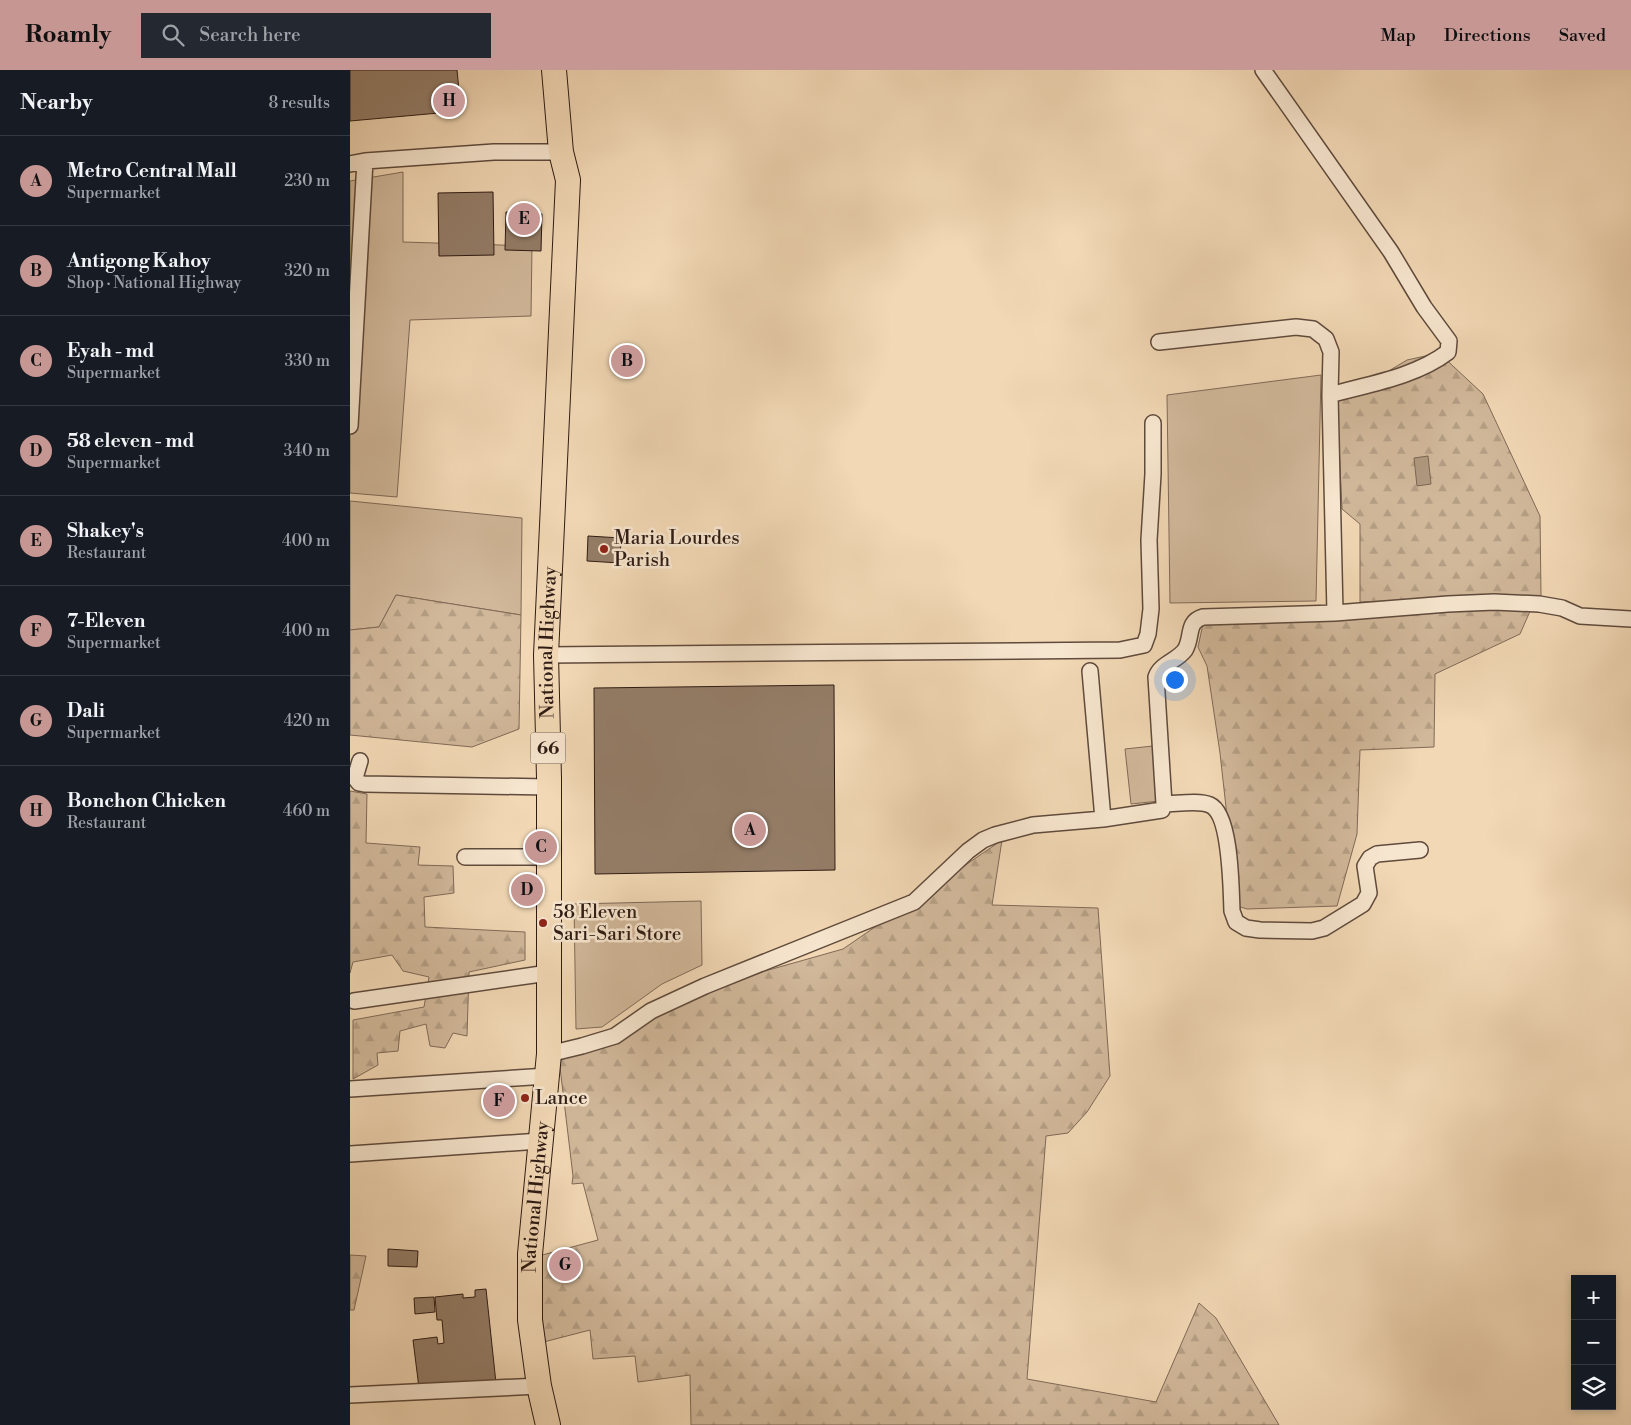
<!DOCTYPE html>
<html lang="en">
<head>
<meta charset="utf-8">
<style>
  :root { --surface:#171b24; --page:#242831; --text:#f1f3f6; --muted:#9ea1a6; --line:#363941; --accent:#c59692 }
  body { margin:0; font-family:"Libre Bodoni",serif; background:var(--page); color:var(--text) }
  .controls { position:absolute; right:15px; bottom:15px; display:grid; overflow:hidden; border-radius:0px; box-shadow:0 2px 8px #0003 }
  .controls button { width:45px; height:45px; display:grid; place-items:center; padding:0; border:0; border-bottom:1px solid var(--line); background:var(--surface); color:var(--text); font:25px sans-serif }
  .you { position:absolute; left:824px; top:609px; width:18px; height:18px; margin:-12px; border:4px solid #fff; border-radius:50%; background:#1a73e8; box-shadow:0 0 0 8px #1a73e833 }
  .badge { display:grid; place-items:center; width:32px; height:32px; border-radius:50%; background:var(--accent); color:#111; font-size:16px; font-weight:700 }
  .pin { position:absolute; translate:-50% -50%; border:2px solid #fff; box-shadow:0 1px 5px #0006 }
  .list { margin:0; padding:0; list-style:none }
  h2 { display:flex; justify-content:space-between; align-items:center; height:65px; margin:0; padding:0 20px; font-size:21px }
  h2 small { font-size:16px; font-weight:400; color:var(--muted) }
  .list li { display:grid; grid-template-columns:32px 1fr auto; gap:15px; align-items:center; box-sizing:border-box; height:90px; padding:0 20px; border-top:1px solid var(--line) }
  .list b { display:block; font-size:19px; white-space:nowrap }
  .list p { margin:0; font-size:16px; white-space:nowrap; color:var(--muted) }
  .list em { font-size:16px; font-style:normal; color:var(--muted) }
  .icon { flex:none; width:28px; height:28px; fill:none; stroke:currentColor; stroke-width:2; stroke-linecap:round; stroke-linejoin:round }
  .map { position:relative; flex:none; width:1281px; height:1355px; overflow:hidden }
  header { display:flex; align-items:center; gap:30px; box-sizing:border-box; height:70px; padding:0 25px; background:var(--accent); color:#111 }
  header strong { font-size:24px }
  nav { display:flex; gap:28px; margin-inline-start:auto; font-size:18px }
  .search { width:350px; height:45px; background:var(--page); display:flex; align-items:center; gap:12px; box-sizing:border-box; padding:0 18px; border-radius:0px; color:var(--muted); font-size:19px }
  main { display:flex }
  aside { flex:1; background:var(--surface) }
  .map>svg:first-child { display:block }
  .grass { fill:#d1b89a; stroke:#806a57 }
  .forest { fill:url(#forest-firs); stroke:#806a57 }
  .water { fill:#af987e; stroke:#7b6654 }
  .building { fill:#947d68; stroke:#2e1b14 }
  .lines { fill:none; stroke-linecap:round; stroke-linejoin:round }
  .minor-casing { stroke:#5f4a3c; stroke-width:18 }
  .primary-casing { stroke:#2e1b14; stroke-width:26 }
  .minor { stroke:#f7e6cf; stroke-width:15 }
  .primary { stroke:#f2d8b5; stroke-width:24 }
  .poi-dot { fill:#8f2418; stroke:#f7e6cf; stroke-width:2 }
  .labels { text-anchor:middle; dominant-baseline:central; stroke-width:5; stroke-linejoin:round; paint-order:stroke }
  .shield { fill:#f7e6cf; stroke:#6a584c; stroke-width:1 }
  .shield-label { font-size:18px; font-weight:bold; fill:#2e1b14 }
  .poi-label { font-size:19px; fill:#2e1b14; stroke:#f7e6cf; text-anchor:start }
  .street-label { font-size:19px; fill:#2e1b14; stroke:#f7e6cf }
</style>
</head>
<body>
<header>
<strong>Roamly</strong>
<div class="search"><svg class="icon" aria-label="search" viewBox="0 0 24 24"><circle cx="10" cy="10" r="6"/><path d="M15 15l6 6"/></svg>Search here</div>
<nav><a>Map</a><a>Directions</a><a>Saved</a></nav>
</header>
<main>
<aside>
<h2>Nearby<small>8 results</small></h2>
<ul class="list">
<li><span class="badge">A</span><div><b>Metro Central Mall</b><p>Supermarket</p></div><em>230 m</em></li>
<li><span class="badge">B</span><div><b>Antigong Kahoy</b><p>Shop · National Highway</p></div><em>320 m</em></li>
<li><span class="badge">C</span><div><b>Eyah - md</b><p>Supermarket</p></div><em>330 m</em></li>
<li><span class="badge">D</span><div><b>58 eleven - md</b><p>Supermarket</p></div><em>340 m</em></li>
<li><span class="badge">E</span><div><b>Shakey's</b><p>Restaurant</p></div><em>400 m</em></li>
<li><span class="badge">F</span><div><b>7-Eleven</b><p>Supermarket</p></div><em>400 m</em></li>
<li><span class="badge">G</span><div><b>Dali</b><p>Supermarket</p></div><em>420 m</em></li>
<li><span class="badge">H</span><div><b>Bonchon Chicken</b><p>Restaurant</p></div><em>460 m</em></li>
</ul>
</aside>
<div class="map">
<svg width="1281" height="1355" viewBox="0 0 1281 1355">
  <defs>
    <pattern id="forest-firs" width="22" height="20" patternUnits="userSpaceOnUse" patternTransform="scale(1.25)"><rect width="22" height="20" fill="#d1b89a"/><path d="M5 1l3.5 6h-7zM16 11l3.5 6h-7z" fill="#b49e84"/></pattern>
  </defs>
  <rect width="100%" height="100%" fill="#f2d8b5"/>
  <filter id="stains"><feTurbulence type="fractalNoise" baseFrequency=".004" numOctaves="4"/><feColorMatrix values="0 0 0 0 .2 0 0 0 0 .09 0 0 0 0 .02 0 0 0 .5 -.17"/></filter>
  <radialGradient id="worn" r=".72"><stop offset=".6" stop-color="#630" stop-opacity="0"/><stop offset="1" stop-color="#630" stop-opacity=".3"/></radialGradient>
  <path class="grass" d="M53,102V172L182,176L181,246L60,250L47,427L0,423V111Z
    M971,305L966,531L820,533L817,325Z
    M0,431L172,448L171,545L46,525L29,557L0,560Z
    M803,676L809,731L781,734L775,679Z
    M351,831L352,895L312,914L252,957L226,959L224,834Z"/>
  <path class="forest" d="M1089,283L1133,324L1190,446L1191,526L1010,532V454L992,439L987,332L1057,290Z
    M46,525L171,545L169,659L122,677L0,665V560L29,557Z
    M1181,539L1170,564L1085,604L1084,677L1010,680L1007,764L987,836L897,839L887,836L870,683L857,596L848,577L853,554L1097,540Z
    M0,721L17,724L16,773L70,777L68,795L103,796L104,823L74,827L75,857L175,862V890L119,902L117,966L103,963L95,978L80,976L76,954L50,961L48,981L27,983L28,995L3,1009V950L74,937L79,907L53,901L42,885L3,892L0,903Z
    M652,770L642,835L748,838L760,1006L737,1042L718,1063L696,1066L677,1309L806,1332L849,1233L866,1248L929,1355H341L340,1305L288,1312L285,1286L243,1289L240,1260L186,1274L185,1187L248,1170L233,1113L222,1114L223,1106L209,989L348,920L493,879Z
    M0,1185L16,1186L4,1240H0Z"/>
  <path class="water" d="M1078,386L1081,414L1067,416L1064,388Z"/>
  <path class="building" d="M0,0H107L111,41L0,51Z
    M143,122L144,185L89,186L88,123Z
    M156,142L192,144L191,181L155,180Z
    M238,466L271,468L270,493L237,491Z
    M484,615L485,800L245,804L244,618Z
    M38,1179L68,1181L67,1197L38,1196Z
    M136,1219L146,1313L132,1314V1311L69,1318L63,1270L87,1267L88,1274L94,1273L92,1250H87L85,1227L113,1224V1228L125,1227V1220Z
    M84,1227L85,1242L65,1244L64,1228Z"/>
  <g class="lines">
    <g class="minor-casing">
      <path id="minor" d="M913,0L1041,182L1074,237L1099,271L1098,282C1065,307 1019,314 980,325
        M0,94L15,91L144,82H211
        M809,272L946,257L963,259L976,269L981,282L980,325L985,543
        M0,356L15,91
        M196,585L770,580L794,575L798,564L801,539L799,470L803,404V353
        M740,601L753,749
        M10,691L5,708L9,713L14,714L198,717
        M814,734C826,734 849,730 860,735C881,744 881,819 882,841L886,852L896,858L910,860L962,861L974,858L1013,834L1019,823L1015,796L1020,788L1027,784L1070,780
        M115,787H199
        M4,931L198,903
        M199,984L232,976L265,966L301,941L355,916L564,832L618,781L633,770L645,765L683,755L753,749L812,740L814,734L806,607C811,593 827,591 835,580C843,567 836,552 853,547L985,543L1098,534L1144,532L1189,534L1212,538L1230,546L1281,549
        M0,1019L197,1006
        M0,1084L190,1071
        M0,1325L189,1316"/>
    </g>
    <g class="primary-casing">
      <g id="primary">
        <path id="s1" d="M198,1355L189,1316L180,1250V1184L199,984V708L196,585L218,110L211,82L204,0"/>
      </g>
    </g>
    <use href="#minor" class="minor"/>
    <use href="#primary" class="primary"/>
  </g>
  <g class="poi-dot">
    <circle cx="254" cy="479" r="5"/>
    <circle cx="193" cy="853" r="5"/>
    <circle cx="175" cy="1028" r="5"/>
  </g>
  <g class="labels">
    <rect class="shield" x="180.5" y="662.5" width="35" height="31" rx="4"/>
    <g class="shield-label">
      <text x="198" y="678">66</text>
    </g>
    <g class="poi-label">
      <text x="264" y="468">Maria Lourdes<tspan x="264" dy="22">Parish</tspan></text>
      <text x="203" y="842">58 Eleven<tspan x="203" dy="22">Sari-Sari Store</tspan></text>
      <text x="185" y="1028">Lance</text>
    </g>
    <g class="street-label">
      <text stroke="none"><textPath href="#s1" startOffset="785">National Highway</textPath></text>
      <text stroke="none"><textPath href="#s1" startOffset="230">National Highway</textPath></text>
    </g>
  </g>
  <rect width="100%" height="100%" filter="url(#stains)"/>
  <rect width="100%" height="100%" fill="url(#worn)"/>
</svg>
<div class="controls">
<button>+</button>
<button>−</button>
<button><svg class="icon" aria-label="layers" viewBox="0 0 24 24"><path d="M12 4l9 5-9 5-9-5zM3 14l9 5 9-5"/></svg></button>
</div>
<div class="you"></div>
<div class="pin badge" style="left:400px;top:760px">A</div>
<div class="pin badge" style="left:277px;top:291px">B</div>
<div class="pin badge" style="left:191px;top:777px">C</div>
<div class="pin badge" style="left:177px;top:820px">D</div>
<div class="pin badge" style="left:174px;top:149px">E</div>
<div class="pin badge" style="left:149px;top:1031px">F</div>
<div class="pin badge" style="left:215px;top:1195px">G</div>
<div class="pin badge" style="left:99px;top:31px">H</div>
</div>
</main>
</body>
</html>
